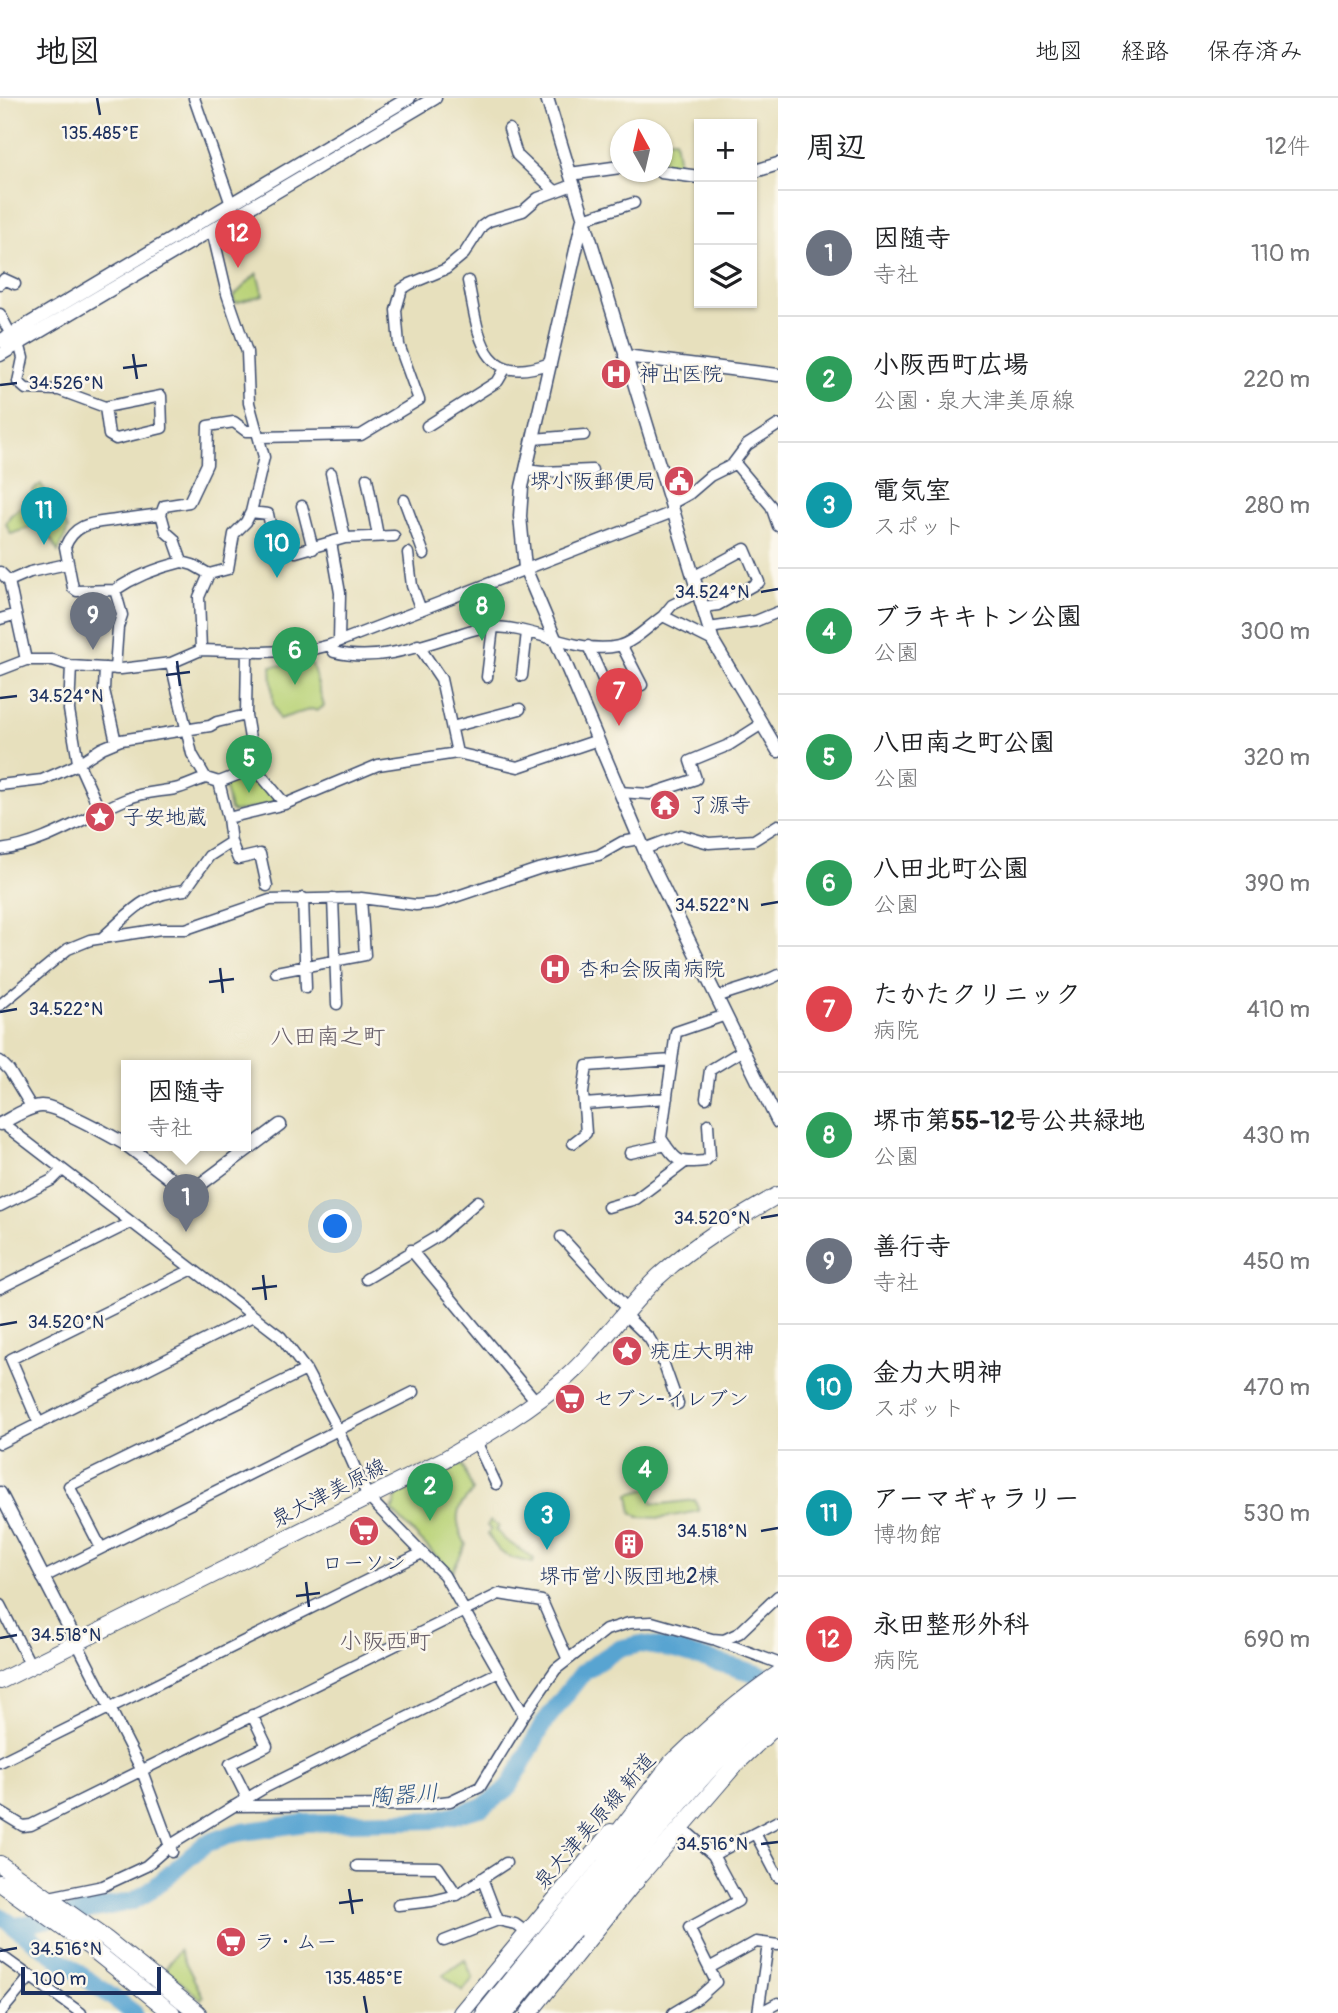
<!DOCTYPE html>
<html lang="ja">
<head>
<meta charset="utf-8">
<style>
  :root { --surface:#fff; --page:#f6f6f6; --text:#202124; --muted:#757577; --line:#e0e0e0; --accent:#7c3aed }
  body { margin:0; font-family:Pangolin,"Klee One",sans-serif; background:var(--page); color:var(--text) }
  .controls { position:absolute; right:21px; top:21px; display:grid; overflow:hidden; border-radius:0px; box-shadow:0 2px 5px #0004 }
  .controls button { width:63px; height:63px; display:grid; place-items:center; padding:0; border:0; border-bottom:2px solid var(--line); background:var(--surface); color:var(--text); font:35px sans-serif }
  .compass { position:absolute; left:610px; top:21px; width:63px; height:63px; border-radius:50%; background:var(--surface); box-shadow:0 2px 5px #0004; rotate:352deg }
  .scale { position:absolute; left:21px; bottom:18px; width:140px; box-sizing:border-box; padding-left:7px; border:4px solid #1b2f5e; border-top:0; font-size:19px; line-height:24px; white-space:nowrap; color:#1b2f5e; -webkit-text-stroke:5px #fbf7ec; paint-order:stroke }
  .you { position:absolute; left:336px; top:1129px; width:24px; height:24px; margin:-18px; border:5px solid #fff; border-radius:50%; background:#1a73e8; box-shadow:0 0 0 10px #1a73e833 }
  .badge { display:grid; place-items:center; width:46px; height:46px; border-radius:50%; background:var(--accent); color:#fff; font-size:23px; font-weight:700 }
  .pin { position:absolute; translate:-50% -58px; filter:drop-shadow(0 2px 4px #0008) }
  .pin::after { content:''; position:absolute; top:37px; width:24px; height:21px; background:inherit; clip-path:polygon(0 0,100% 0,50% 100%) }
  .popup { position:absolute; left:121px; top:962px; width:130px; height:91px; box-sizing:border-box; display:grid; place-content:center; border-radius:0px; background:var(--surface); filter:drop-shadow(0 2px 5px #0005); font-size:23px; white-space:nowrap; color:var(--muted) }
  .popup b { font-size:26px; color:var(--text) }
  .popup::after { content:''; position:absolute; left:50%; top:100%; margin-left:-14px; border:14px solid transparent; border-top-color:var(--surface) }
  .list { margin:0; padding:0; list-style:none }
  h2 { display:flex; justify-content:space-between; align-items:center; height:91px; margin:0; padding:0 28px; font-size:30px }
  h2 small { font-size:23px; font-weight:400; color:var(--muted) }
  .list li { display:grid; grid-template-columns:46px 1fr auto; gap:21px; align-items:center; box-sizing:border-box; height:126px; padding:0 28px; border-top:2px solid var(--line) }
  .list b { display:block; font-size:26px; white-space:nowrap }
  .list p { margin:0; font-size:23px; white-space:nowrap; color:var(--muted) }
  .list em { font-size:23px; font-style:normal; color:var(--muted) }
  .icon { flex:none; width:38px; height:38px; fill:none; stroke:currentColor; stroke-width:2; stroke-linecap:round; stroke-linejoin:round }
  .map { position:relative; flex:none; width:778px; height:1915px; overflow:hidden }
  header { display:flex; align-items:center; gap:42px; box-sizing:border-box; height:98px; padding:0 35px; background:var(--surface); border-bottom:2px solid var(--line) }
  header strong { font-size:33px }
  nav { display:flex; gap:38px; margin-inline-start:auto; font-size:24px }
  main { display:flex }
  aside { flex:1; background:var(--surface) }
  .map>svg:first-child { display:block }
  .green { fill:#bad378; stroke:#6a816b; stroke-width:2 }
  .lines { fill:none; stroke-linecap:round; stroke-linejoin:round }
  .river { stroke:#58a4d1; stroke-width:18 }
  .minor-casing { stroke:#3a4a6c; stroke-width:13 }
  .tertiary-casing { stroke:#3a4a6c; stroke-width:15 }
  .primary-casing { stroke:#3a4a6c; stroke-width:18 }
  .trunk-casing { stroke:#3a4a6c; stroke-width:20 }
  .motorway-casing { stroke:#3a4a6c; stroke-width:22 }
  .minor { stroke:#fff; stroke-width:10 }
  .tertiary { stroke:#fff; stroke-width:12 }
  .primary { stroke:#fff; stroke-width:16 }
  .trunk { stroke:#fff; stroke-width:18 }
  .motorway { stroke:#fff; stroke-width:19 }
  .ticks { fill:none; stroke:#1b2f5e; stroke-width:2.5 }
  .labels { text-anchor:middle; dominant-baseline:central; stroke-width:5; stroke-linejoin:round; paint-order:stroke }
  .poi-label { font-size:21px; fill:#1b2f5e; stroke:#fbf7ec; text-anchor:start }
  .street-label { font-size:21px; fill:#1b2f5e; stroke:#fbf7ec }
  .neighbourhood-label { font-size:23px; fill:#655c67; stroke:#fbf7ec }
  .water-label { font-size:23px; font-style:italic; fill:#305886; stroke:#fbf7ec }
  .ticks-label { font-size:18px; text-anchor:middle; fill:#1b2f5e; stroke:#fbf7ec; stroke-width:5; stroke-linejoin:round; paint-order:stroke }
</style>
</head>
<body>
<header>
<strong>地図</strong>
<nav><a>地図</a><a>経路</a><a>保存済み</a></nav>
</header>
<main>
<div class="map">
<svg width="778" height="1915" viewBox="0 0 778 1915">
  <rect width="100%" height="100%" fill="#fbf7ec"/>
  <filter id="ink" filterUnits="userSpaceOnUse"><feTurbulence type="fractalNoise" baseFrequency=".0143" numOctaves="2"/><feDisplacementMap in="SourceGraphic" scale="14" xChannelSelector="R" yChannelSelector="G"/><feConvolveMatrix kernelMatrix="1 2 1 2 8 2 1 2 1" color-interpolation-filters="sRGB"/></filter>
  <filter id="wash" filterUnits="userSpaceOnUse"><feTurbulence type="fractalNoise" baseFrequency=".00686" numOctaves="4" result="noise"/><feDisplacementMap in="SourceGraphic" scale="28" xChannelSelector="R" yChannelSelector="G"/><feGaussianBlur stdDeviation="1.57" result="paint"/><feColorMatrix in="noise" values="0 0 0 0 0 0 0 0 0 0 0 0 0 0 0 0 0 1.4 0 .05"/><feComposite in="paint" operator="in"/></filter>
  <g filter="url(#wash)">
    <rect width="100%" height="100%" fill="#e7e0bd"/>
    <path class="green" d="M675,41L678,61L677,67L663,65V42Z
      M257,175L263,197L235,205L233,199Z
      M41,386L68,431L58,454L51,441L37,427L11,436L6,426L10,418L23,407L22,405L33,395V392Z
      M312,566L324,608L317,613L312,611L279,621L273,605L271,568Z
      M252,675L256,676L277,700L275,706L234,714L230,712L224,685Z
      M462,1366L473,1393C471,1397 467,1399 465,1402C452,1415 459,1433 466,1447L452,1474L392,1413L397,1397Z
      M652,1390L653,1394L650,1395L652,1405L662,1406L695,1402L699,1413L662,1420L638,1419V1417L632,1416L629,1396Z
      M490,1423L499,1428L496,1432L504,1441L534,1461L533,1465C508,1460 500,1459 488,1436L491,1431L487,1428Z
      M179,1852L203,1899L201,1901L165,1871Z
      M465,1862L473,1880L463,1893L443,1877Z"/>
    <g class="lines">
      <path class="river" d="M0,1818L134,1915
        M17,1828L133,1803L150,1793L205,1746L236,1735L305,1725L435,1722L483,1709L507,1691L520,1670L543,1626L584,1573L618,1551L641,1546L679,1553L778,1582"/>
    </g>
  </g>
  <g filter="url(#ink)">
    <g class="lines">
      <g class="minor-casing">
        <path id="minor" d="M194,0L233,112
          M509,31L517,57L555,93
          M583,121L634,105
          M212,132L227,196L247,254L249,305L264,359L251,414L246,424L234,436L228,471L209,476L193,467L182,464L174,441L166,434L161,416L164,408L189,404L207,366L208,328L234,324L246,333H257
          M468,183C479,236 480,291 550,265
          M0,186L4,181L15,186
          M0,216L11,237
          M19,245L23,260L18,284L26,291L59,292L105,309L161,298L162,330L116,341L109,337L105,309
          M427,328L498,283L505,271
          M259,339L361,337L419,302L399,247L396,212L402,191L410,186L446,171L464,156L482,128L489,123L523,113L538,100L573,87
          M533,341L584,337
          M734,364L771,408L778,428
          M526,372L542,374L592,372
          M331,375L345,440
          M367,380L378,438
          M404,402L424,456
          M671,406L689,396L710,378L732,367L747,347L778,327
          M302,408L313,451
          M251,414L268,416L277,459
          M331,444L340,495L339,543
          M296,454L345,440L394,438
          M408,455L412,488L421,512
          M0,474L9,483L30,474L67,466
          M693,479L745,451L759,484L718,507L703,509
          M9,483L26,562
          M115,492L77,493L73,490L65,449C75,424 94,425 116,422C131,420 146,418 161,416
          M663,518L672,507L698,494
          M0,521L14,517
          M709,530L756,523L778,514
          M330,547L334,554C373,564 413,551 450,539C464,535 476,529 491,529C532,528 579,557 618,548C633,545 650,527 663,518L713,543
          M418,547L441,581L457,655
          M588,548L606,588
          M622,548L642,587
          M201,552L199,499L209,476
          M247,553L246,617L255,670
          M171,565L192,656L206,680L219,684L255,670L285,706L378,667L457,655L518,669L598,642
          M71,568L69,612L78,664L100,713
          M105,570L104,592L116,644
          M115,571L118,529L122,517L115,492C136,478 157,470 182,464
          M0,572L26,562H53L71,568L121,571L171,565L201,552L262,554L310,552L330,547L673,414
          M522,578L527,534
          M487,579L493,529
          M452,629L520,611
          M219,684L228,720L285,706
          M0,687L42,682L74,668L102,650L121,642L210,628L217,624L246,617
          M619,694L650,696L696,681L690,663L729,647L762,626
          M228,720L231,744L238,761L260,756L267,788
          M644,751L681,737L709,745L754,742L778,727
          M0,752C45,747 85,718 127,701C143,694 159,694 175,691C185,689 196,683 206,680
          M303,800L306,890
          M333,800L337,906
          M102,840C134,812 140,797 185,792L209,758L231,744
          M276,874L365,857L361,800
          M717,899C737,891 759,887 778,877
          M0,907L68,851L90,842L161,831H186L270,802L361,800L416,807L437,805L538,771L599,757L622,744L639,741
          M0,963L9,972L32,1010
          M706,1000L710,972L743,952
          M584,1006L667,1000
          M2,1025L281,1239L306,1272L338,1332L368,1399L444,1477L524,1617
          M708,1026L710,1058L705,1063C678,1066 676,1063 661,1040L676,934L726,917
          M573,1045L586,1035L583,995L587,968L672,962
          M630,1055L666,1047
          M0,1108L52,1082L62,1072
          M608,1109L636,1101L684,1065
          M561,1139L628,1212
          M411,1152L536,1303
          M366,1181L438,1138L478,1103
          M0,1190L130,1125
          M624,1216L649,1240L662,1261L678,1306
          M39,1326L11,1261L191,1172
          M476,1343L496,1386
          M0,1345L253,1218
          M101,1450L69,1388L306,1272
          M42,1480L414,1294
          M0,1507L31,1568
          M716,1542L778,1565
          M77,1545L142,1673L172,1754
          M0,1664L422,1455
          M247,1700L230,1666L267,1648L252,1617
          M236,1707L266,1689L499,1574
          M0,1714L23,1728L31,1727L499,1496L542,1503L568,1562
          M755,1735L778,1779
          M713,1757L778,1723
          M357,1768L438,1769L457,1797
          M482,1780L498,1822L515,1826L526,1834
          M49,1799L103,1788L146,1768L169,1748L234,1708L417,1707L450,1703L480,1689L524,1617L556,1571L606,1532L629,1525L652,1524L712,1541L724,1542L739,1535L778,1498
          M398,1807L432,1803L457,1797L506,1765
          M444,1843L498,1822
          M0,1857L81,1915
          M709,1870L756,1844L778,1847
          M0,1915L31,1878
          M673,1915L698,1900L716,1884L689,1830L738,1803L713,1757L681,1729
          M758,1915L768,1846
          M759,1915L778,1905"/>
      </g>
      <g class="tertiary-casing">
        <path id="tertiary" d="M547,0L713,543L778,653
          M661,74L699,79
          M752,74L778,66
          M570,76L620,69
          M583,121L522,389L520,418L525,470L644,751L778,1024
          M0,243L409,0
          M0,257L435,0
          M625,258L778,277
          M0,1026C12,1020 27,1009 41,1008C57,1007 111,1038 127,1047
          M128,1048L185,1092L197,1089L280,1027
          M0,1395L77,1545"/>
      </g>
      <g class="primary-casing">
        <path id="primary" d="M0,1583L443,1362C486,1337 530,1312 568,1278C601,1248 626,1210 658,1179C694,1146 736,1121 778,1097
          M665,1672C700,1637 737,1603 778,1576
          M0,1766L106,1841L198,1915
          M0,1785L91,1850L172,1915
          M461,1915L611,1734
          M529,1915L636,1782L734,1668L778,1626"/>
      </g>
      <g class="trunk-casing">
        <path id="trunk" d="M606,1752L674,1663
          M585,1830L597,1816L636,1782"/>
      </g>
      <g class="motorway-casing">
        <path id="motorway" d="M486,1915L676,1680L718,1637L778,1590
          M504,1915C551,1856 599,1799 648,1742C691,1690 723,1649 778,1607"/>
      </g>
      <use href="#minor" class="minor"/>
      <use href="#tertiary" class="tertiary"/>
      <use href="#primary" class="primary"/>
      <use href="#trunk" class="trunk"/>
      <use href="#motorway" class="motorway"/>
    </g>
  </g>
  <path class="ticks" d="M97,0L100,17M133,256L137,281M123,270L147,267M0,287L17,285M761,494L778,491M177,563L180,588M166,577L190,574M0,600L17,598M761,807L778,804M220,870L223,895M209,884L234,881M0,914L17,911M761,1120L778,1117M263,1177L266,1202M252,1191L277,1188M0,1227L17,1224M761,1433L778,1430M306,1484L309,1509M296,1498L320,1495M0,1540L17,1537M761,1746L778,1744M349,1791L353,1816M339,1805L363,1802M0,1853L17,1850M364,1898L367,1915"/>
  <defs>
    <g id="hospital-disc" transform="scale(1.575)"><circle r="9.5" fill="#d1495b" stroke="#fbf7ec"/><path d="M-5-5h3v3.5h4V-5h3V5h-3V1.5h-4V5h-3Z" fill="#fff"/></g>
    <g id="civic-disc" transform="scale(1.575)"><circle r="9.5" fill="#d1495b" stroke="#fbf7ec"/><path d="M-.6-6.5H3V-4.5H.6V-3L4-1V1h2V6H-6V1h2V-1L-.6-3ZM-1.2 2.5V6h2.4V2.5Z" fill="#fff"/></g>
    <g id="temple-disc" transform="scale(1.575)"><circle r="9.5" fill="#d1495b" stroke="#fbf7ec"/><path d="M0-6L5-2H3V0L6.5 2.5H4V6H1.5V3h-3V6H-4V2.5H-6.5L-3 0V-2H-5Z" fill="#fff"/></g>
    <g id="sight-disc" transform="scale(1.575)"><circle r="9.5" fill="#d1495b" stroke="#fbf7ec"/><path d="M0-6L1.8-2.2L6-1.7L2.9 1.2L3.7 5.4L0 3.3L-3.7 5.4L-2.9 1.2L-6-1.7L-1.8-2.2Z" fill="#fff"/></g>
    <g id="supermarket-disc" transform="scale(1.575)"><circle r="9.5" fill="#d1495b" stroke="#fbf7ec"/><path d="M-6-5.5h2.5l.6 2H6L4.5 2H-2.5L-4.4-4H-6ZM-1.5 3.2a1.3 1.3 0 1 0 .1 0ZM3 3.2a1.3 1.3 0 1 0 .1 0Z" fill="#fff"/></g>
    <g id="building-disc" transform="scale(1.575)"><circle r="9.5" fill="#d1495b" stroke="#fbf7ec"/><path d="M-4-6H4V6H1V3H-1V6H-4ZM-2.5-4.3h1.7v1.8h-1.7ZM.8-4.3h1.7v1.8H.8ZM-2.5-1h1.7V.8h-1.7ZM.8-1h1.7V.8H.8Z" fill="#fff"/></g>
  </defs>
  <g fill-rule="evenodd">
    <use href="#hospital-disc" x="616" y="276"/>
    <use href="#civic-disc" x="679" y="383"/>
    <use href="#temple-disc" x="665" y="707"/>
    <use href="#sight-disc" x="100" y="719"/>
    <use href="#hospital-disc" x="555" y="871"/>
    <use href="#sight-disc" x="627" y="1253"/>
    <use href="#supermarket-disc" x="570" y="1301"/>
    <use href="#supermarket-disc" x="364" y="1433"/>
    <use href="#building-disc" x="629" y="1446"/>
    <use href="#supermarket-disc" x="231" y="1844"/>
  </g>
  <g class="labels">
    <g class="poi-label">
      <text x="639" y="276">神出医院</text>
      <text x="656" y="383" text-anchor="end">堺小阪郵便局</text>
      <text x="688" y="707">了源寺</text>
      <text x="123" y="719">子安地蔵</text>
      <text x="578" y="871">杏和会阪南病院</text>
      <text x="650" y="1253">疣庄大明神</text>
      <text x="593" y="1301">セブン-イレブン</text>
      <text x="364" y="1465" text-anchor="middle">ローソン</text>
      <text x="629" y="1478" text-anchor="middle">堺市営小阪団地2棟</text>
      <text x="254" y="1844">ラ・ムー</text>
    </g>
    <g class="street-label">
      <text transform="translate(329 1395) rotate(-27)">泉大津美原線</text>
      <text transform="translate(595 1723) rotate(-49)">泉大津美原線 新道</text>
    </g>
    <g class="neighbourhood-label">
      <text x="328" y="938">八田南之町</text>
      <text x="385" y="1543">小阪西町</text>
    </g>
    <g class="water-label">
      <text transform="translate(404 1697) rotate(-4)">陶器川</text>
    </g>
  </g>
  <g class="ticks-label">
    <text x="100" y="41">135.485°E</text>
    <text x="66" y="291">34.526°N</text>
    <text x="712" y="500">34.524°N</text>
    <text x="66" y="604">34.524°N</text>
    <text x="712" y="813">34.522°N</text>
    <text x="66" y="917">34.522°N</text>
    <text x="712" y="1126">34.520°N</text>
    <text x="66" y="1230">34.520°N</text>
    <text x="712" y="1439">34.518°N</text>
    <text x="66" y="1543">34.518°N</text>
    <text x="712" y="1752">34.516°N</text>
    <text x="66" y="1857">34.516°N</text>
    <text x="364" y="1886">135.485°E</text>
  </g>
</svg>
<div class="controls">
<button>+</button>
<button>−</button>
<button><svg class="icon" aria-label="layers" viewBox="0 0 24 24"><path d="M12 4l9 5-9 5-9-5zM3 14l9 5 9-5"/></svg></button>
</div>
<svg class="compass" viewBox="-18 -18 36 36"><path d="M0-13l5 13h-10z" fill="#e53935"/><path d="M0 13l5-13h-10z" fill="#757577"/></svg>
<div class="scale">100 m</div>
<div class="you"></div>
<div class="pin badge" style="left:186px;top:1134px;background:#6b7280">1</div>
<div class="popup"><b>因随寺</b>寺社</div>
<div class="pin badge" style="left:430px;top:1423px;background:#2e9e5b">2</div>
<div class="pin badge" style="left:547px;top:1452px;background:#0f9aa8">3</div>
<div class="pin badge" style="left:645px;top:1406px;background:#2e9e5b">4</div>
<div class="pin badge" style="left:249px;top:695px;background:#2e9e5b">5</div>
<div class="pin badge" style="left:295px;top:587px;background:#2e9e5b">6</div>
<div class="pin badge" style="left:619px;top:628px;background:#e0444e">7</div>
<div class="pin badge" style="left:482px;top:543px;background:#2e9e5b">8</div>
<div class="pin badge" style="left:93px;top:552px;background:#6b7280">9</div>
<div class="pin badge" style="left:277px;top:480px;background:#0f9aa8">10</div>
<div class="pin badge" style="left:44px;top:447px;background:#0f9aa8">11</div>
<div class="pin badge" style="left:238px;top:170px;background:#e0444e">12</div>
</div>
<aside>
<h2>周辺<small>12件</small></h2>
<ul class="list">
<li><span class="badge" style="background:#6b7280">1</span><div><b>因随寺</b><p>寺社</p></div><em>110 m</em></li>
<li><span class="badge" style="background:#2e9e5b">2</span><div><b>小阪西町広場</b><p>公園 · 泉大津美原線</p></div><em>220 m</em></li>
<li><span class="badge" style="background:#0f9aa8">3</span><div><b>電気室</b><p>スポット</p></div><em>280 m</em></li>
<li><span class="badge" style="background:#2e9e5b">4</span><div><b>ブラキキトン公園</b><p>公園</p></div><em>300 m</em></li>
<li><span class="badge" style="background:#2e9e5b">5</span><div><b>八田南之町公園</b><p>公園</p></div><em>320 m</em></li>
<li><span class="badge" style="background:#2e9e5b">6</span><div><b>八田北町公園</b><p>公園</p></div><em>390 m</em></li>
<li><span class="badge" style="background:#e0444e">7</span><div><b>たかたクリニック</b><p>病院</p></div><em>410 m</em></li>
<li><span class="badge" style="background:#2e9e5b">8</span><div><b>堺市第55-12号公共緑地</b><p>公園</p></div><em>430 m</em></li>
<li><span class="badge" style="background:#6b7280">9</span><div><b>善行寺</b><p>寺社</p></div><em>450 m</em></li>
<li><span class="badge" style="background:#0f9aa8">10</span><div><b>金力大明神</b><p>スポット</p></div><em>470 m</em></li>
<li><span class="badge" style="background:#0f9aa8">11</span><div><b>アーマギャラリー</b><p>博物館</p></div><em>530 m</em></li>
<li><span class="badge" style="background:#e0444e">12</span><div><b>永田整形外科</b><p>病院</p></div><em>690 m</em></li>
</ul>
</aside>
</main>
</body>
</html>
